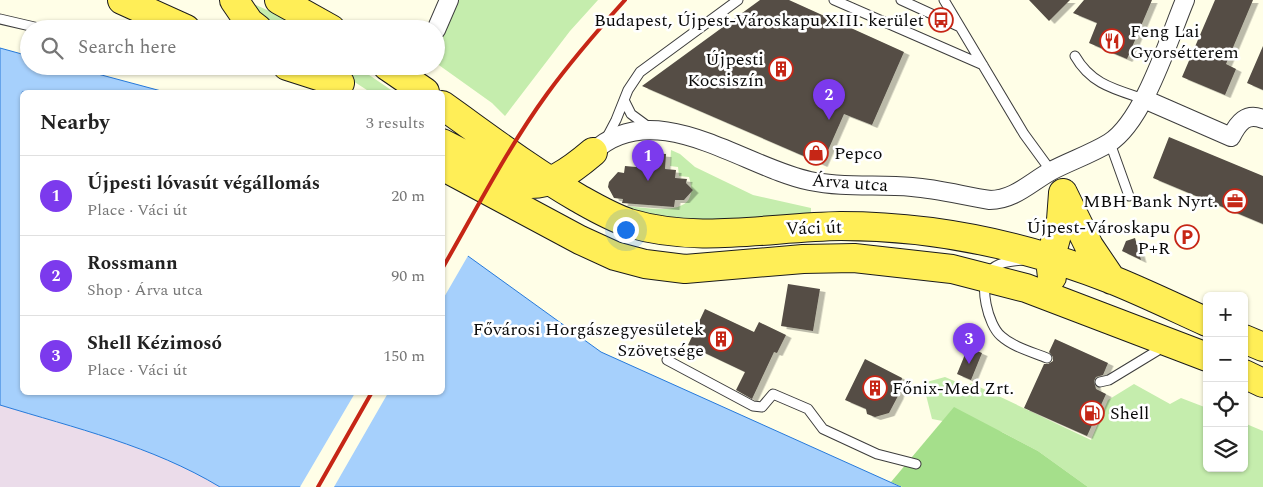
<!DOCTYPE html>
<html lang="en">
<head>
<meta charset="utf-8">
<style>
  :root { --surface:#fff; --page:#f2f2f2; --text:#222; --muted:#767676; --line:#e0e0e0; --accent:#7c3aed }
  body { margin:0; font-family:Spectral,serif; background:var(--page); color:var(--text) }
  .controls { position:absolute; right:15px; bottom:15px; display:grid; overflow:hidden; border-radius:8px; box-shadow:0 1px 4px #0004 }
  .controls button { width:45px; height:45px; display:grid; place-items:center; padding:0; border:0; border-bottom:1px solid var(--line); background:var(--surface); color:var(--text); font:25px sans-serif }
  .you { position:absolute; left:625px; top:229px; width:18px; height:18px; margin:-12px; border:4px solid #fff; border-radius:50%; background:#1a73e8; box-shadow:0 0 0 8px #1a73e833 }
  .badge { display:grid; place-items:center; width:32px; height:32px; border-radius:50%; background:var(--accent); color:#fff; font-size:16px; font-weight:700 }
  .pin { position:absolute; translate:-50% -41px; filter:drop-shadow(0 1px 2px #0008) }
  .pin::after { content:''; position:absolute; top:26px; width:18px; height:15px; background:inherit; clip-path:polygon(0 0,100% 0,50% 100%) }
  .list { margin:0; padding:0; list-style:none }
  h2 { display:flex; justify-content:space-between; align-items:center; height:65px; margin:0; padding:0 20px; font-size:21px }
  h2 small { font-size:16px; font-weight:400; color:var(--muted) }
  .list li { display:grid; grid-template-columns:32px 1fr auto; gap:15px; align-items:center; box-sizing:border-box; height:80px; padding:0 20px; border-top:1px solid var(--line) }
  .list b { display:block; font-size:19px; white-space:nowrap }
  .list p { margin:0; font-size:16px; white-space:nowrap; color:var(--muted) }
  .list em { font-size:16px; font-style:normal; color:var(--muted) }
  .icon { flex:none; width:28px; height:28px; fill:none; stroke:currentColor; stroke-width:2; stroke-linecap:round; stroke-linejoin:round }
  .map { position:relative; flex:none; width:1263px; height:487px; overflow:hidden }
  .search { position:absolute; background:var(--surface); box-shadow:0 1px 4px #0004; left:20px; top:20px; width:425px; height:55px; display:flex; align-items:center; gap:12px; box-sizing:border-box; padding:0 18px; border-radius:28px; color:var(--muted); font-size:19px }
  .panel { position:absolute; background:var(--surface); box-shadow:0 1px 4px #0004; left:20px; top:90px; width:425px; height:305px; border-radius:8px }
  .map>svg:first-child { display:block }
  .industrial { fill:#ebdcea }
  .green { fill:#c5edad }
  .forest { fill:#a5df8b }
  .water { fill:#a6d0fc; stroke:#2679da }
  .pier { fill:#fffee7 }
  .building { fill:#544d45; filter:url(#shadow) }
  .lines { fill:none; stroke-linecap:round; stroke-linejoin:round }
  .lane-casing { stroke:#3d3d3d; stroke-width:11 }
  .street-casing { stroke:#3d3d3d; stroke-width:20 }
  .primary-casing { stroke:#1b1b1b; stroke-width:30 }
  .lane { stroke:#fff; stroke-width:9 }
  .street { stroke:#fff; stroke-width:18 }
  .primary { stroke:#ffee57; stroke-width:28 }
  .rail { stroke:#c62616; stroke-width:4 }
  .labels { text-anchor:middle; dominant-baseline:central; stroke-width:5; stroke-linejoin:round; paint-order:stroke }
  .poi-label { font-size:18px; fill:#0a0a0a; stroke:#fff; text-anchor:end }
  .street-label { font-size:18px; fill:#0a0a0a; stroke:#fff }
</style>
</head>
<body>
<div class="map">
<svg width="1263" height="487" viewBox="0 0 1263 487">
  <defs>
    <filter id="shadow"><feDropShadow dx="5.5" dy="3" stdDeviation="0" flood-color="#0004"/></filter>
  </defs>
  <rect width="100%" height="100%" fill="#fffee7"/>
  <path class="industrial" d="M0,405L120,441L188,468L220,487H0Z"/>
  <path class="green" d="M459,0H598L570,31L505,116L492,103L436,63V53Z
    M256,5L289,20L302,29C283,29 262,31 254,11Z
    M330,66H356L394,92H370Z
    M671,150L680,154L695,167L753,195L811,208V222L665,225L622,206C648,207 703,221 689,177L679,176L678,167L670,166Z
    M945,377L968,387L971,383L1091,440L1108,400L1134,384L1170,404L1181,398L1207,408V468H1244V423L1263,431V487H1088L1038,451L1002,432L932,419L923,383Z"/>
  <path class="forest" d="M954,407L1038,451L1088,487H902L891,482Z"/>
  <path class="water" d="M0,48L29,56V66H68L165,92H22V392H442L443,238L601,352L901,487H220C152,446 75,428 0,405Z"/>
  <path class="pier" d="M445,236L469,254L443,299L442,240Z
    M355,393H388L334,487H300Z"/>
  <path class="building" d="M760,0H789L904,52L872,125L844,114L822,164L642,86Z
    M1029,0H1070L1049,21Z
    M1084,0H1152L1127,59L1089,43L1097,23L1073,13Z
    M1215,0H1253L1226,64L1236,69L1225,95L1182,77Z
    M1263,46V90L1247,83Z
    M1169,137L1263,176V224L1153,178Z
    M637,152L666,154L665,169L676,170L675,178L687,179L686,183L693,190L684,200H675L674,207L622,203L623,199L614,198L608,187L609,182L618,172L624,173L625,166L636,167Z
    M1135,238L1141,260L1122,251L1126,241Z
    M788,284L820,289L813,331L781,326Z
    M705,309L754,332L759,322L786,335L777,353L774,352L752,399L736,390L745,372L688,345Z
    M1055,339L1108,363L1103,375L1096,377L1094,381L1096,389L1106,394L1087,436L1024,408L1044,364H1048L1053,361V357L1049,352Z
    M968,347L982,353L971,380L957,374Z
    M865,359L902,378L898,396L889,413L875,417L867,414L866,409L845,400Z"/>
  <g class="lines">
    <g class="lane-casing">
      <path id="lane" d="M834,0L983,65
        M901,0L960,27
        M944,0L1024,134L1051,171
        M0,19L43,29
        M1075,56C1091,84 1114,89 1144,99
        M624,100L631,114L650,128
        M606,139L616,120L628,90L640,72L738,0
        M1110,143L1129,196
        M1022,260C1012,261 997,262 990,271C978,284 988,325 1001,336C1013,347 1032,352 1047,358
        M667,360L753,406L762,407L773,394L808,409L823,429L877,454L916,464
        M1100,382L1109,380L1165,346"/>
    </g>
    <g class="street-casing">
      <path id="street" d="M436,30L449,0
        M1144,99L1231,137C1238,123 1246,112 1263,119
        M593,152C655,94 745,168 810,181C843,188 878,184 912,187C939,189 964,196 990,200C1014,200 1031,182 1051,171C1070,161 1091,154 1109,143C1144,121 1169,38 1185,0"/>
    </g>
    <g class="primary-casing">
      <path id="primary" d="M122,0L186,29
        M234,0L249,22L258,29
        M279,0L331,29
        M287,66L340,83
        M387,66L425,92
        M442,105C487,137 530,170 578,198C594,207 611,217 629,223C698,244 770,227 841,226C933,226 1027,246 1113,280C1145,293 1176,308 1207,322
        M442,143L518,182C546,191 573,169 593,152
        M442,166L580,240L615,256L645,264L685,269L803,259L854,258L952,269L1026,288L1207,357
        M1063,193L1089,246L1112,280
        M1052,277L1050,260L1061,220L1063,193
        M1244,339L1263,347
        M1244,374L1263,383"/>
    </g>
    <use href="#lane" class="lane"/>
    <use href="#street" class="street"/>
    <use href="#primary" class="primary"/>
    <path class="rail" d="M442,269C476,210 507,149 547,94C571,61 598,30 625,0
      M318,487L372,392"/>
  </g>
  <defs>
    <g id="bus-ring" transform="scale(1.25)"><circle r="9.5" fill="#fff" stroke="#c62616" stroke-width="1.5"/><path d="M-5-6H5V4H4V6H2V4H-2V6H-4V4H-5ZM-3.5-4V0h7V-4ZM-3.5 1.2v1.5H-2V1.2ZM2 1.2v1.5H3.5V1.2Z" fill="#c62616"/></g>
    <g id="restaurant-ring" transform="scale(1.25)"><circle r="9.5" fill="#fff" stroke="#c62616" stroke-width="1.5"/><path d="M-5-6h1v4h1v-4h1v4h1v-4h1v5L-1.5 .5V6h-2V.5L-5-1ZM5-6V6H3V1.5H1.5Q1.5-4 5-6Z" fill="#c62616"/></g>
    <g id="building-ring" transform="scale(1.25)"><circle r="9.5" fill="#fff" stroke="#c62616" stroke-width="1.5"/><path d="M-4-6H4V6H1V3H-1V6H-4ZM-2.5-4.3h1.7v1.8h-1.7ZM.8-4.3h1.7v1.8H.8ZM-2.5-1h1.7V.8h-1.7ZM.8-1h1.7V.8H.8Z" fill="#c62616"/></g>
    <g id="shop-ring" transform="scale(1.25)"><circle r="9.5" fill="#fff" stroke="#c62616" stroke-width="1.5"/><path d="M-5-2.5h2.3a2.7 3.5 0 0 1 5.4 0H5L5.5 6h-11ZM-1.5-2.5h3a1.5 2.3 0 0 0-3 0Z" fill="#c62616"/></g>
    <g id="office-ring" transform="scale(1.25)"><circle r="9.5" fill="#fff" stroke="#c62616" stroke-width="1.5"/><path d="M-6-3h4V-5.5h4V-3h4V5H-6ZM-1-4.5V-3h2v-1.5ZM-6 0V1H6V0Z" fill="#c62616"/></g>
    <g id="parking-ring" transform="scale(1.25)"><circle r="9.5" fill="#fff" stroke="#c62616" stroke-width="1.5"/><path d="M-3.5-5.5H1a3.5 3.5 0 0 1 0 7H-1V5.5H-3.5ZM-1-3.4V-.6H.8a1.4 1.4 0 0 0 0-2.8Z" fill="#c62616"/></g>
    <g id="fuel-ring" transform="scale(1.25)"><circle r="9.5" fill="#fff" stroke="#c62616" stroke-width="1.5"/><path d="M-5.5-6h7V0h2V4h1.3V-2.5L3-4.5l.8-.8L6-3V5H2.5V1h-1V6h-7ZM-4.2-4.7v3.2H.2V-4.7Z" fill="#c62616"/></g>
  </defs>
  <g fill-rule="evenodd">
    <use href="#bus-ring" x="941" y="20"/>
    <use href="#restaurant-ring" x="1112" y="41"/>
    <use href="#building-ring" x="781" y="69"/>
    <use href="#shop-ring" x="816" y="153"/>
    <use href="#office-ring" x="1235" y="201"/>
    <use href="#parking-ring" x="1187" y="237"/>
    <use href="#building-ring" x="721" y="339"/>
    <use href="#building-ring" x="875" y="388"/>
    <use href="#fuel-ring" x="1092" y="413"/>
  </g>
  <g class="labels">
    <g class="poi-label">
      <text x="924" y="20">Budapest, Újpest-Városkapu XIII. kerület</text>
      <text x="1130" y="31" text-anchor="start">Feng Lai<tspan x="1130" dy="21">Gyorsétterem</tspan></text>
      <text x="764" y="59">Újpesti<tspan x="764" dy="21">Kocsiszín</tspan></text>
      <text x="834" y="153" text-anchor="start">Pepco</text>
      <text x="1218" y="201">MBH Bank Nyrt.</text>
      <text x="1170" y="227">Újpest-Városkapu<tspan x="1170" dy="21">P+R</tspan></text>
      <text x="704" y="329">Fővárosi Horgászegyesületek<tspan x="704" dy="21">Szövetsége</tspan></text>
      <text x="892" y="388" text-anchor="start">Főnix-Med Zrt.</text>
      <text x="1110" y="413" text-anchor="start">Shell</text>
    </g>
    <g class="street-label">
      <text transform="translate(850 183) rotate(4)">Árva utca</text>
      <text transform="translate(814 228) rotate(-2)">Váci út</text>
    </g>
  </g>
</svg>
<div class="controls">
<button>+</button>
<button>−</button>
<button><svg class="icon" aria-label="locate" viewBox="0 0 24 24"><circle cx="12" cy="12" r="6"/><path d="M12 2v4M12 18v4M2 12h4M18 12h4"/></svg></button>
<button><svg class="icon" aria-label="layers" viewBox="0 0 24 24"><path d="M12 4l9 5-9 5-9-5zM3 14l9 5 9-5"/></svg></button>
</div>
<div class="you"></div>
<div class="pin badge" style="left:648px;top:181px">1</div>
<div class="pin badge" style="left:829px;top:120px">2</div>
<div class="pin badge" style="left:969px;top:364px">3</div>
<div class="search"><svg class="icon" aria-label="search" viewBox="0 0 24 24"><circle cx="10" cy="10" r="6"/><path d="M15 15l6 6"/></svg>Search here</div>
<section class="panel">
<h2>Nearby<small>3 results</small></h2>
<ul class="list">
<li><span class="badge">1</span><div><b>Újpesti lóvasút végállomás</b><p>Place · Váci út</p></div><em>20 m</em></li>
<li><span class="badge">2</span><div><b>Rossmann</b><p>Shop · Árva utca</p></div><em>90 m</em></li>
<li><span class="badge">3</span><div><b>Shell Kézimosó</b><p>Place · Váci út</p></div><em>150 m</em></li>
</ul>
</section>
</div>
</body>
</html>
